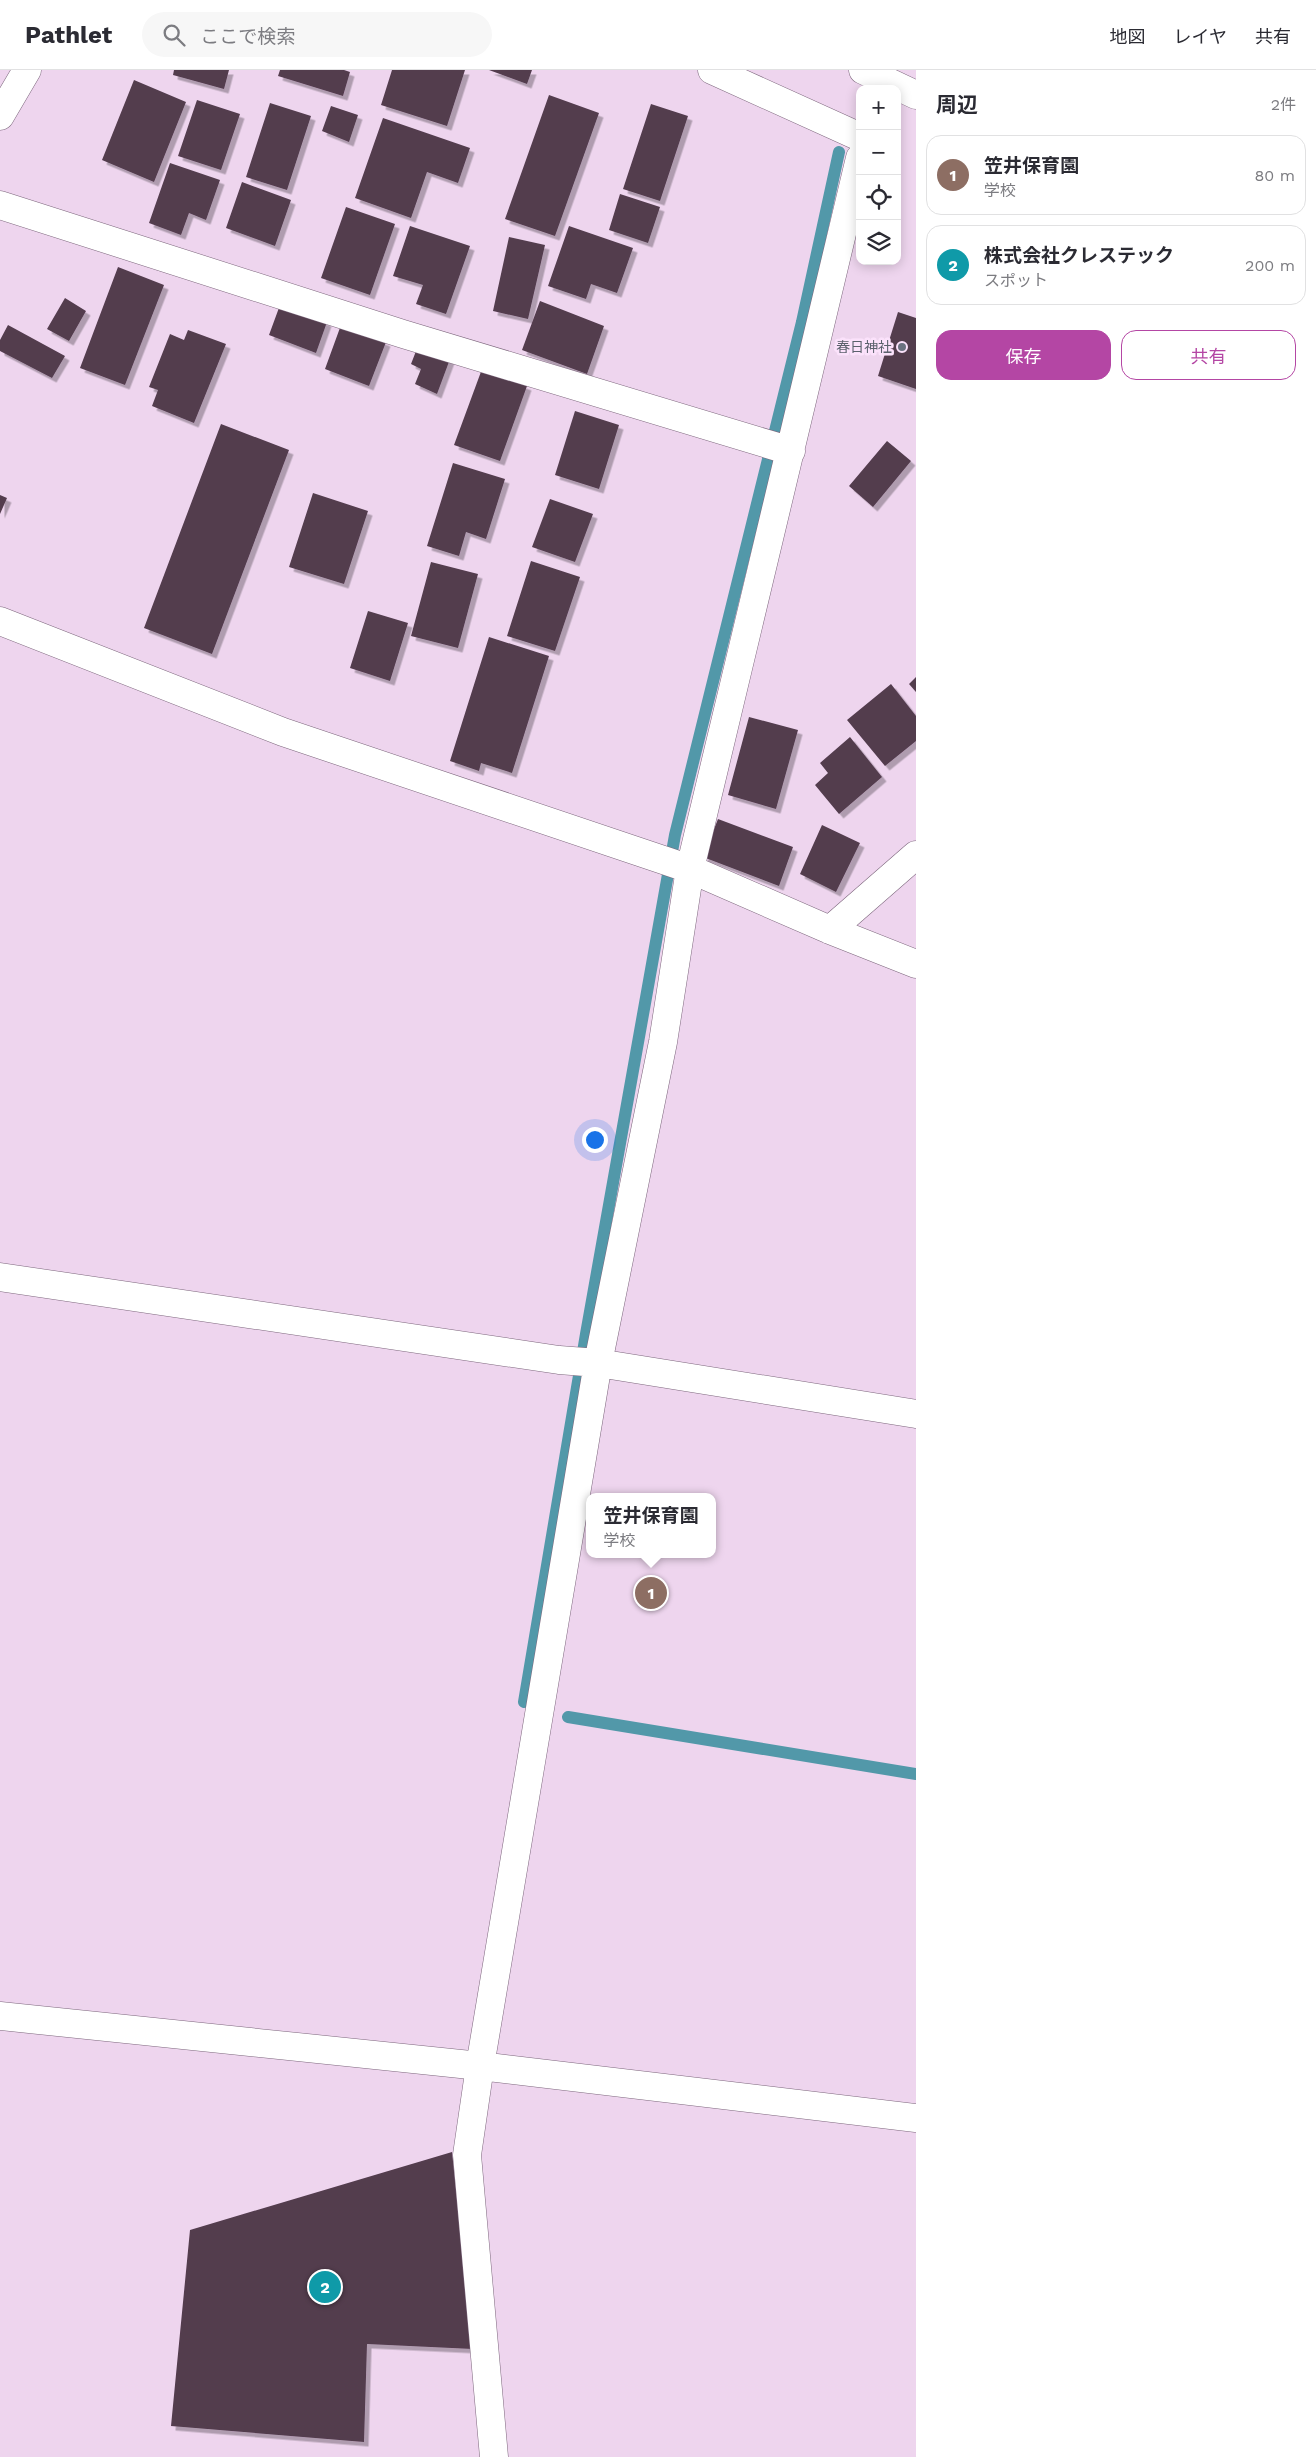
<!DOCTYPE html>
<html lang="ja">
<head>
<meta charset="utf-8">
<style>
  :root { --surface:#fff; --page:#f7f7f7; --text:#2b2b33; --muted:#7c7c81; --line:#e1e1e2; --accent:#b446a4 }
  body { margin:0; font-family:"Work Sans","Noto Sans JP",sans-serif; background:var(--page); color:var(--text) }
  .controls { position:absolute; right:15px; top:15px; display:grid; overflow:hidden; border-radius:10px; box-shadow:0 2px 12px #0003 }
  .controls button { width:45px; height:45px; display:grid; place-items:center; padding:0; border:0; border-bottom:1px solid var(--line); background:var(--surface); color:var(--text); font:25px sans-serif }
  .you { position:absolute; left:594px; top:1069px; width:18px; height:18px; margin:-12px; border:4px solid #fff; border-radius:50%; background:#1a73e8; box-shadow:0 0 0 8px #1a73e833 }
  .badge { display:grid; place-items:center; width:32px; height:32px; border-radius:50%; background:var(--accent); color:#fff; font-size:16px; font-weight:700 }
  .pin { position:absolute; translate:-50% -50%; border:2px solid #fff; box-shadow:0 1px 5px #0006 }
  .popup { position:absolute; left:586px; top:1423px; width:130px; height:65px; box-sizing:border-box; display:grid; place-content:center; border-radius:10px; background:var(--surface); filter:drop-shadow(0 1px 4px #0005); font-size:16px; white-space:nowrap; color:var(--muted) }
  .popup b { font-size:19px; color:var(--text) }
  .popup::after { content:''; position:absolute; left:50%; top:100%; margin-left:-10px; border:10px solid transparent; border-top-color:var(--surface) }
  .list { margin:0; padding:0; list-style:none }
  h2 { display:flex; justify-content:space-between; align-items:center; height:65px; margin:0; padding:0 20px; font-size:21px }
  h2 small { font-size:16px; font-weight:400; color:var(--muted) }
  .list li { display:grid; grid-template-columns:32px 1fr auto; gap:15px; align-items:center; box-sizing:border-box; height:80px; margin:0 10px 10px; padding:0 10px; border:1px solid var(--line); border-radius:15px }
  .list b { display:block; font-size:19px; white-space:nowrap }
  .list p { margin:0; font-size:16px; white-space:nowrap; color:var(--muted) }
  .list em { font-size:16px; font-style:normal; color:var(--muted) }
  .actions { display:flex; gap:10px; padding:15px 20px }
  .actions a { flex:1; padding:11px 0; border:1px solid var(--accent); border-radius:15px; text-align:center; font-size:18px; color:var(--accent) }
  .actions .main { background:var(--accent); color:#fff }
  .icon { flex:none; width:28px; height:28px; fill:none; stroke:currentColor; stroke-width:2; stroke-linecap:round; stroke-linejoin:round }
  .map { position:relative; flex:none; width:916px; height:2387px; overflow:hidden }
  header { display:flex; align-items:center; gap:30px; box-sizing:border-box; height:70px; padding:0 25px; background:var(--surface); border-bottom:1px solid var(--line) }
  header strong { font-size:24px }
  nav { display:flex; gap:28px; margin-inline-start:auto; font-size:18px }
  .search { width:350px; height:45px; background:var(--page); display:flex; align-items:center; gap:12px; box-sizing:border-box; padding:0 18px; border-radius:28px; color:var(--muted); font-size:19px }
  main { display:flex }
  aside { flex:1; background:var(--surface) }
  .map>svg:first-child { display:block }
  .lines { fill:none; stroke-linecap:round; stroke-linejoin:round }
  .stream { stroke:#5298a9; stroke-width:12 }
  .building { fill:#533c4e; filter:url(#shadow) }
  .minor-casing { stroke:#7d677d; stroke-width:29 }
  .major-casing { stroke:#7d677d; stroke-width:29 }
  .minor { stroke:#fff; stroke-width:28 }
  .major { stroke:#fff; stroke-width:28 }
  .worship-dot { fill:#6b7280; stroke:#fbe2fb; stroke-width:2 }
  .labels { text-anchor:middle; dominant-baseline:central; stroke-width:5; stroke-linejoin:round; paint-order:stroke }
  .worship-label { font-size:14px; fill:#5b616d; stroke:#fbe2fb; text-anchor:end }
</style>
</head>
<body>
<header>
<strong>Pathlet</strong>
<div class="search"><svg class="icon" aria-label="search" viewBox="0 0 24 24"><circle cx="10" cy="10" r="6"/><path d="M15 15l6 6"/></svg>ここで検索</div>
<nav><a>地図</a><a>レイヤ</a><a>共有</a></nav>
</header>
<main>
<div class="map">
<svg width="916" height="2387" viewBox="0 0 916 2387">
  <defs>
    <filter id="shadow"><feDropShadow dx="4.5" dy="4.5" stdDeviation="0" flood-color="#0004"/></filter>
  </defs>
  <rect width="100%" height="100%" fill="#eed5ee"/>
  <g class="lines">
    <path class="stream" d="M524,1632L586,1264L675,765L802,252L839,82
      M568,1647L916,1704"/>
  </g>
  <path class="building" d="M174,0H229L224,19L173,5Z
    M280,0H344L350,2L343,26L278,6Z
    M392,0H465L447,56L381,35Z
    M489,0H532L527,14Z
    M134,10L186,32L154,112L102,90Z
    M549,25L599,43L555,166L505,149Z
    M197,30L240,44L221,100L178,86Z
    M270,33L311,46L287,120L246,107Z
    M651,34L688,46L660,131L623,119Z
    M331,36L358,45L349,72L322,61Z
    M383,48L470,78L458,113L427,102L411,148L355,128Z
    M170,93L220,110L206,150L189,143L181,165L149,153Z
    M242,112L291,130L275,176L226,158Z
    M620,124L660,137L648,173L609,160Z
    M346,137L395,154L370,225L321,208Z
    M410,156L470,176L446,244L416,234L423,215L393,206Z
    M569,156L633,178L617,223L591,214L586,229L548,216Z
    M509,167L545,175L528,249L493,241Z
    M118,197L164,215L125,315L80,298Z
    M65,228L86,241L69,271L47,259Z
    M540,231L604,256L587,304L522,280Z
    M280,235L327,252L316,283L269,265Z
    M898,242L916,248V319L878,306Z
    M8,255L65,286L52,308L0,281V270Z
    M341,255L386,272L369,316L325,299Z
    M188,260L226,274L194,353L152,336L158,320L149,317L170,264L184,270Z
    M418,276L450,289L437,324L415,314L421,299L411,294Z
    M482,299L527,316L500,391L454,375Z
    M575,341L619,355L599,419L555,405Z
    M221,354L289,380L212,584L144,558Z
    M887,371L911,391L873,437L849,416Z
    M453,393L505,409L486,469L466,462L459,486L427,476Z
    M313,423L368,441L344,514L289,497Z
    M0,425L7,428L0,444Z
    M550,429L593,444L575,492L532,477Z
    M531,491L580,507L555,581L507,566Z
    M431,492L478,504L458,578L411,566Z
    M368,541L408,553L390,611L350,598Z
    M489,567L549,586L512,703L481,693L479,701L450,691Z
    M916,607V622L909,614Z
    M891,614L916,646V671L885,696L847,650Z
    M749,647L798,660L776,739L728,725Z
    M850,667L882,707L839,744L815,715L828,703L820,693Z
    M718,749L793,777L779,816L703,787Z
    M822,755L860,773L836,822L800,804Z
    M452,2082L473,2279L367,2274L364,2372L171,2356L190,2160Z"/>
  <g class="lines">
    <g class="minor-casing">
      <path id="minor" d="M712,0L860,67
        M0,46L27,0
        M0,135L403,264L791,381
        M0,551L283,662L690,799L830,860L916,894
        M830,860L916,785
        M0,1207L559,1290L598,1293L916,1344
        M0,1946L480,1996L916,2048
        M494,2387L467,2085L480,1996L598,1293L663,972L690,799L860,88"/>
    </g>
    <g class="major-casing">
      <path id="major" d="M863,0L916,25"/>
    </g>
    <use href="#minor" class="minor"/>
    <use href="#major" class="major"/>
  </g>
  <circle class="worship-dot" cx="902" cy="277" r="5"/>
  <g class="labels">
    <g class="worship-label">
      <text x="892" y="277">春日神社</text>
    </g>
  </g>
</svg>
<div class="controls">
<button>+</button>
<button>−</button>
<button><svg class="icon" aria-label="locate" viewBox="0 0 24 24"><circle cx="12" cy="12" r="6"/><path d="M12 2v4M12 18v4M2 12h4M18 12h4"/></svg></button>
<button><svg class="icon" aria-label="layers" viewBox="0 0 24 24"><path d="M12 4l9 5-9 5-9-5zM3 14l9 5 9-5"/></svg></button>
</div>
<div class="you"></div>
<div class="pin badge" style="left:651px;top:1523px;background:#8d6e63">1</div>
<div class="popup"><b>笠井保育園</b>学校</div>
<div class="pin badge" style="left:325px;top:2217px;background:#0f9aa8">2</div>
</div>
<aside>
<h2>周辺<small>2件</small></h2>
<ul class="list">
<li><span class="badge" style="background:#8d6e63">1</span><div><b>笠井保育園</b><p>学校</p></div><em>80 m</em></li>
<li><span class="badge" style="background:#0f9aa8">2</span><div><b>株式会社クレステック</b><p>スポット</p></div><em>200 m</em></li>
</ul>
<div class="actions"><a class="main">保存</a><a>共有</a></div>
</aside>
</main>
</body>
</html>
